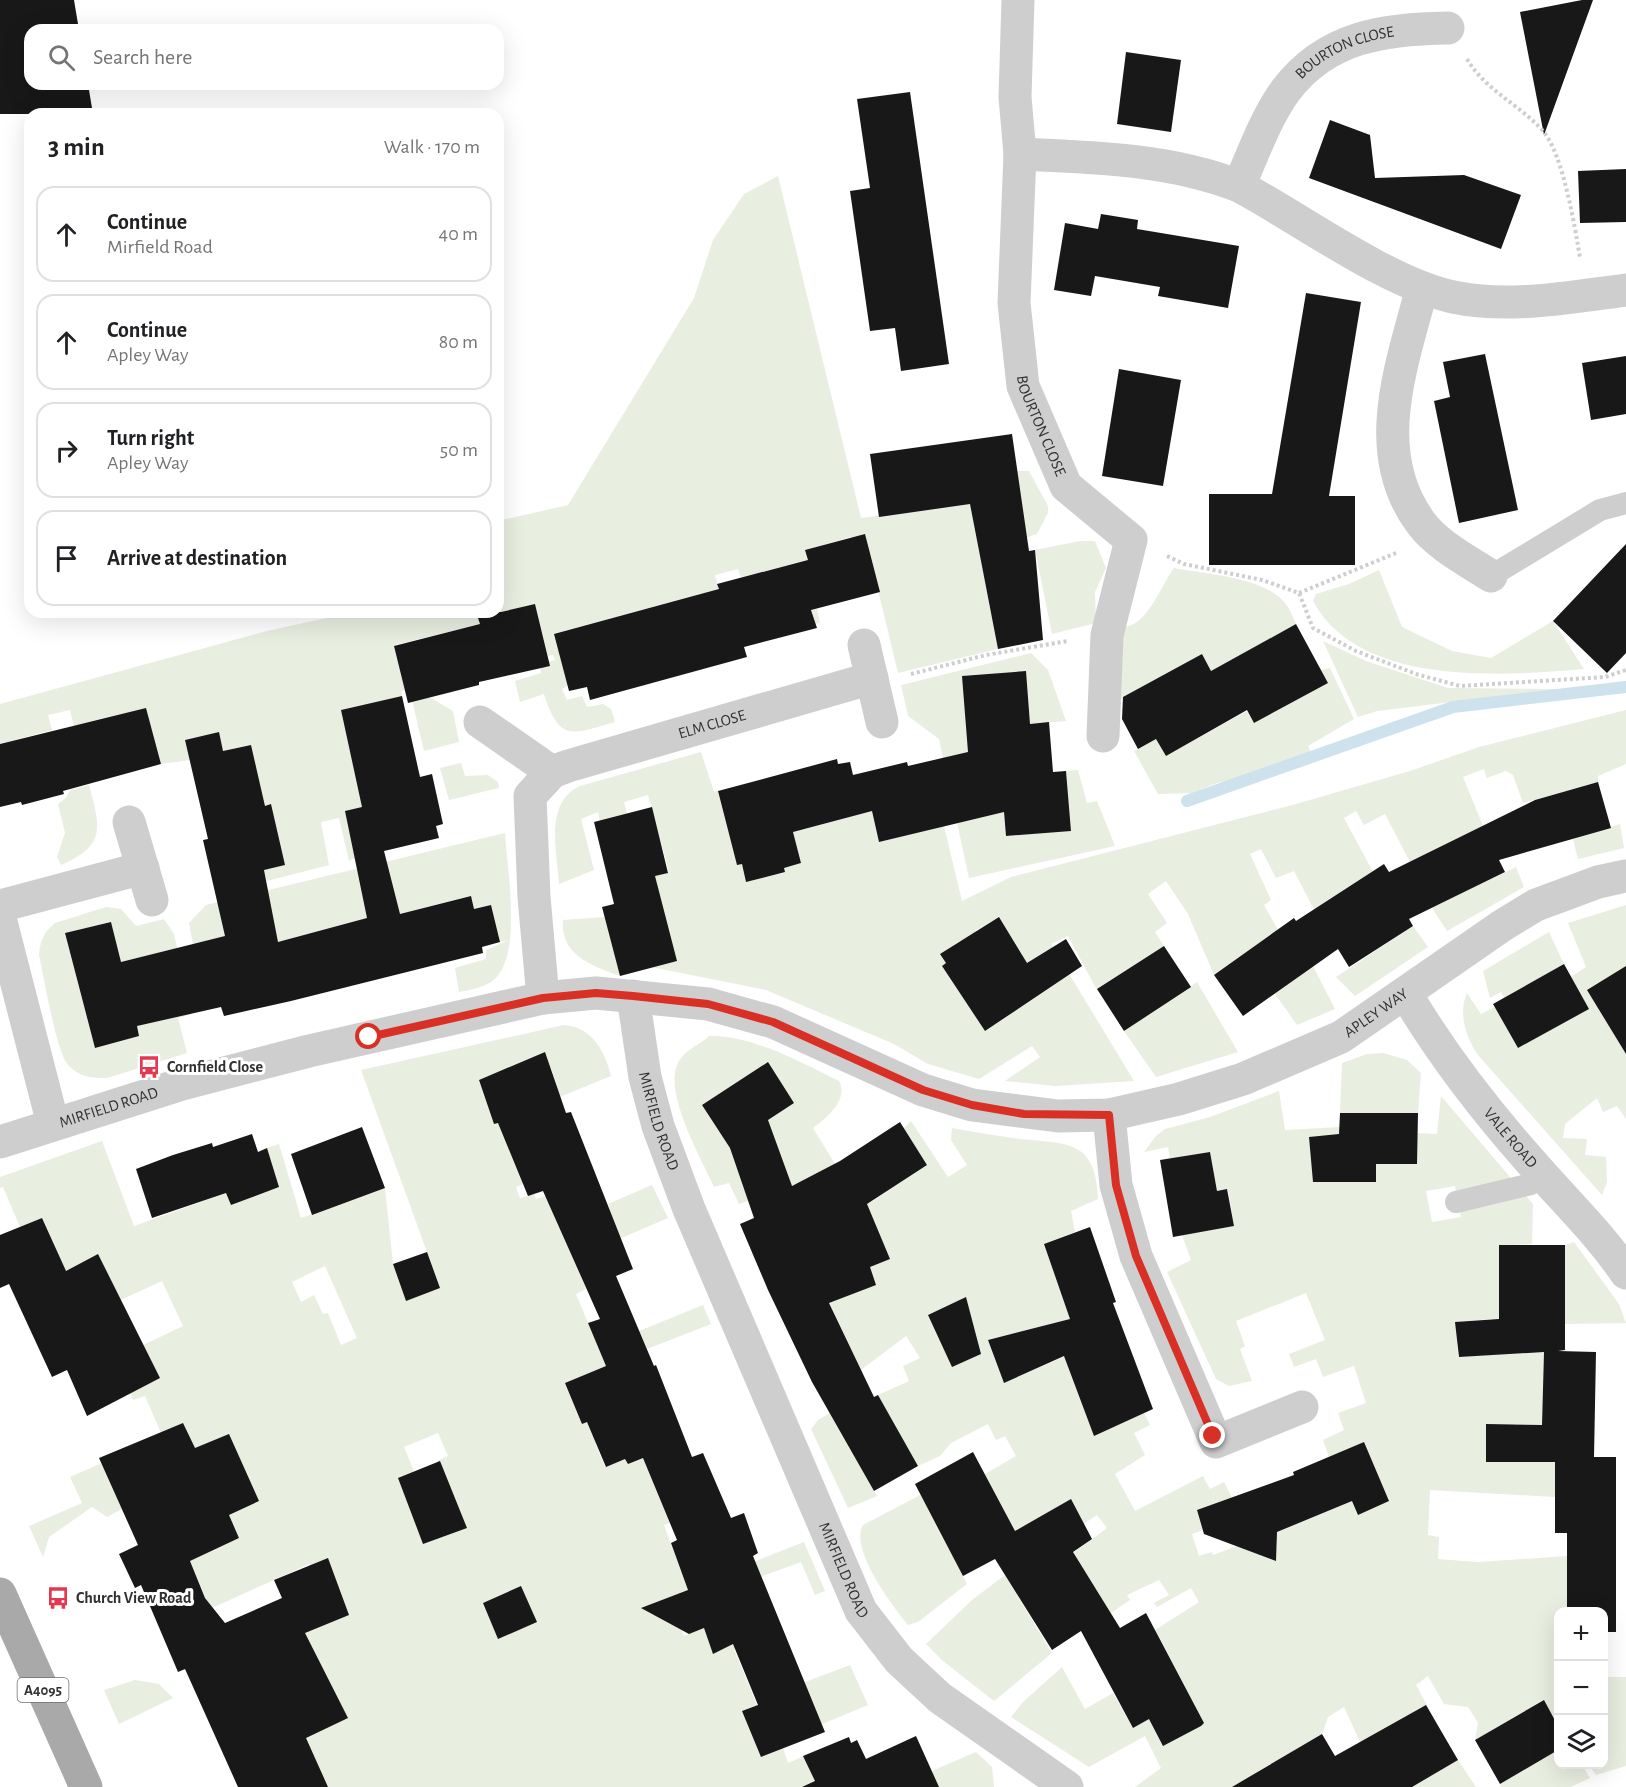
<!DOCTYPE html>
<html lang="en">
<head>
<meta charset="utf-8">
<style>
  :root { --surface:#fff; --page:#f6f6f6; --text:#202124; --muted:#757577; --line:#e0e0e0 }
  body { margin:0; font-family:"Alegreya Sans",sans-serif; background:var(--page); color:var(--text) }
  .controls { position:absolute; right:18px; bottom:18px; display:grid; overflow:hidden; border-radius:12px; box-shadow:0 6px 24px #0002 }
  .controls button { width:54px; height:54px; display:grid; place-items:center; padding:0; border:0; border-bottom:2px solid var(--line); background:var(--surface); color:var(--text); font:30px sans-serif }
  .stop { position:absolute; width:18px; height:18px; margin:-14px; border:4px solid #d93025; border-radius:50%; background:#fff }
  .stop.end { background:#d93025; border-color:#fff; box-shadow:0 2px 6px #0008 }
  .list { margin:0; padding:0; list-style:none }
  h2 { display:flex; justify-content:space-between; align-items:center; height:78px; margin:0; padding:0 24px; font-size:26px }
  h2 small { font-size:20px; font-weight:400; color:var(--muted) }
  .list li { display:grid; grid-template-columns:39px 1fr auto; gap:18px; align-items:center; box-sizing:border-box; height:96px; margin:0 12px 12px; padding:0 12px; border:2px solid var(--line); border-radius:18px }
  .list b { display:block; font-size:22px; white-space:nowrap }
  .list p { margin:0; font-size:20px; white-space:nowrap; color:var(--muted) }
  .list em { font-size:20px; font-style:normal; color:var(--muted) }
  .icon { flex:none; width:33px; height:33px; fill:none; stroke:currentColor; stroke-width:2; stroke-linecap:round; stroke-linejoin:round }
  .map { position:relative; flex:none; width:1626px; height:1787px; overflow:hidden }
  .search { position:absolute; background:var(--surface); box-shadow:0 6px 24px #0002; left:24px; top:24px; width:480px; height:66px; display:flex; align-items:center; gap:15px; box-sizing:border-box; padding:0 21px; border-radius:18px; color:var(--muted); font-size:22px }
  .panel { position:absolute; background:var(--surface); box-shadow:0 6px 24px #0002; left:24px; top:108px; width:480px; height:510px; border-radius:18px }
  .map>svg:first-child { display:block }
  .green { fill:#e8eee0; fill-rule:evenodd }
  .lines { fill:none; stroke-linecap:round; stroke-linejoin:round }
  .stream { stroke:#cde2ed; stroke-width:12 }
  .building { fill:#181818 }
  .path { stroke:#cecece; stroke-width:4; stroke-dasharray:3 3; stroke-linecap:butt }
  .service { stroke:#cecece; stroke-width:22 }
  .minor { stroke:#cecece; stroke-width:33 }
  .primary { stroke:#a9a9a9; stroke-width:33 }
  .route { stroke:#d93025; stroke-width:8 }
  .labels { text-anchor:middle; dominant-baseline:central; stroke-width:6; stroke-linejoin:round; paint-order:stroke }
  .shield { fill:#fff; stroke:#6f6f6f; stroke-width:1.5 }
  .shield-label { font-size:15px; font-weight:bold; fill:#313131 }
  .street-label { font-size:16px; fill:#313131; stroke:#fff }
  .poi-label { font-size:16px; font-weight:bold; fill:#313131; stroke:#fff; text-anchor:start }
</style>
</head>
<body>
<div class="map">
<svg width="1626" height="1787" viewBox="0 0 1626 1787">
  <rect width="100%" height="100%" fill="#fff"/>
  <path class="green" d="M778,176L861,518L928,509L1017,471H1029L1048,506V513L1037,534C1015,540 1003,556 981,561L998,649L898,673L867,544L854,547L851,537L806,550L820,602L816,604L820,623L815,624L802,571L757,583L755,574L741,577L738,569L715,575L719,591L562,689L567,700L582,696L587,707L603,704L611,709L615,722C573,734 559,743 544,694L520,702L515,681L541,673L540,664L555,660L553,655L548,656L535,604L493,614L498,612V521L568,505L694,298L713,240L744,194Z
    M1080,541H1095L1106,568L1095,592L1096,623L1052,634L1035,550Z
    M1174,568C1205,574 1265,577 1285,603C1290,609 1293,617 1296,624L1211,671L1202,654L1114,703L1121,627C1147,628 1160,587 1174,568Z
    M1379,570L1402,627L1452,651L1491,658L1553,621L1584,669C1502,676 1359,687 1313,601L1316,594L1349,584Z
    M354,612H476L480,624L395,645L405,690L401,691L402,696L341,710L358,787L420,774L421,777L369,789L351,840L355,858L349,861L339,818L321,822L329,865L267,881L264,870L285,865L265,806L251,745L223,751L218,732L185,740L190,760L161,764L146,708L86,775L70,710L48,715L52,730L0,744V704L267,631Z
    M1323,641L1366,661L1448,688L1558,689L1377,711L1358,717Z
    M1031,653L1048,670L1066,721L1030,724L1026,671L962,676L1001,785L1006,836L1071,830L1066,771L1078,770L1087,803L1097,801L1115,846L969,878L939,739L908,716L901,685Z
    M1330,668L1354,719L1308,746L1313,756L1268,772L1217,783L1192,793L1158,794L1134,751L1156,739L1166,756L1247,711L1254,723L1328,683L1321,670Z
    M419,691L453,711L459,742L424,751L410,692Z
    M1626,710V764L1598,776V782L1523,803L1513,775L1506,771L1487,778L1484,769L1463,777L1483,826L1410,862L1385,814L1364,825L1356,811L1344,818L1373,872L1323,927L1294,871L1276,878L1261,849L1250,854L1271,900L1264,905L1278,930L1214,975L1188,914L1166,881L1148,894L1167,923L1155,932L1164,946L1097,990L1068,936L1051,944L1134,1081L1055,1086L1005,1081L1040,1057L1032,1046L979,1079L928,1064L894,1044L766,990L651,967L655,876L669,872L648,795L624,802L627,814L600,821L598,812L581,819L594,870L559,884C557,852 544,802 580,786L701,752L714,792L718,791L737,864H742L746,882L785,872L784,868L801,863L792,828L805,829L863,813L853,774L863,773L879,842L944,826L962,901L1011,877L1296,804L1410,771L1479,747ZM999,917L1023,956L1005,967L1026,1003L985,1031L942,966L946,963L941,954L959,941L966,950L981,941L975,931Z
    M461,763L465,776L488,775L498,782L499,788L449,800L440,768Z
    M89,785C100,827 107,845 61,865L57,857L65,833L58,804L66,798L70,790Z
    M1620,824L1624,848L1578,859L1573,839Z
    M505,833C507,869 524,960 491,982C482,988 469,990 459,992L455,968L486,959V950L509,940L500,942L491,905L474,909L470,896L420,909L423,922L336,927L350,986L344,988L329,930L266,946L193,944L189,923L206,905Z
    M1516,867L1524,887L1447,931L1432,908Z
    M1626,905V1119L1617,1106L1603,1112L1597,1098L1565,1124L1563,1138L1587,1139L1585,1155L1606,1157L1607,1182L1602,1195L1478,1055C1466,1038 1458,1013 1467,993L1481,1014L1495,1007L1518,1048L1588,1009L1571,977L1586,967L1568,923Z
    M106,907L121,909L136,926L164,919L174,934L192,1014L178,1018L187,1053L107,1078C91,1078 79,1077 68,1065C56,1051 44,977 39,955C40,941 44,932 55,923ZM111,922L139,1036L95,1048L65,933Z
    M605,917L620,976C592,966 560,955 563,920Z
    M1413,926L1428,947L1355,996L1336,977Z
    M1549,932L1564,964L1504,998L1501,992L1490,998L1483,971Z
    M1313,966L1335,1009L1297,1025L1275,994Z
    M1197,982L1238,1052L1156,1077L1124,1031Z
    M564,1025C592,1027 605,1051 611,1076L545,1103L542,1093L557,1085L545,1052L479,1081L494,1124L514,1116L523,1184L516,1187L520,1198L534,1194L536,1199L548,1195L586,1289L576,1294L606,1366L565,1383L616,1433L595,1443L605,1467L625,1459L643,1458L712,1505L664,1525L688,1590L662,1600L660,1610L680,1625L684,1636L704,1628L713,1653L780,1622V1626L734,1649L757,1705L743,1711L783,1748L788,1763L823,1748L833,1771L871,1756L885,1787H328L244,1615L283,1601L318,1583L309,1564L210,1609L190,1561L239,1538L224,1503L138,1545L133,1533L193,1507L145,1396L133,1400L128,1388L101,1365L183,1326L162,1281L79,1319L53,1242L42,1218L20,1227L3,1187L0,1188V1177L102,1141L134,1226L226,1193L231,1205L279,1187L267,1148L279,1144L301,1218L385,1188L393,1264L406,1301L440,1288L361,1070ZM325,1266L357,1338L341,1345L328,1313L323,1314L314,1295L301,1302L292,1282ZM438,1433L448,1456L437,1461L447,1486L424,1496L404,1447Z
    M709,1036C750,1034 802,1063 839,1081C849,1099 827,1118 813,1128L862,1208L927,1165L904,1128L911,1121L948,1177L967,1165L951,1140L952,1128C975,1132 997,1136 1020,1139C1067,1144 1096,1139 1098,1199L1071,1211L1075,1232L1044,1244L1070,1319L988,1340L1005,1382L1077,1351L1109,1429L1144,1413L1150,1425L1134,1433L1145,1455L1115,1474L1135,1511L1203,1476L1210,1489L1224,1482L1232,1498L1197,1511L1203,1530L1192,1534L1199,1556L1212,1552L1213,1555L1248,1542L1257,1554L1266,1555L1277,1547L1275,1533L1383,1488L1364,1442L1329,1457L1323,1440L1344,1430L1338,1413L1366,1403L1354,1366L1323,1377L1316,1359L1294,1367L1289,1354L1325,1340L1306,1293L1236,1321L1245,1346L1240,1349L1252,1381L1229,1386L1216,1379L1167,1272L1191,1260L1182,1235L1234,1226L1228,1190L1217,1191L1210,1152L1170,1159L1168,1147L1144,1152L1156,1136L1165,1129L1210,1117L1279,1091L1285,1130L1340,1127V1182H1376V1164H1417V1133L1437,1134L1441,1096L1533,1204L1532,1244L1514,1245V1284L1499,1285V1324L1491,1319L1456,1322L1458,1357L1544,1351L1542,1427L1515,1424V1443L1566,1457L1555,1497L1430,1490L1428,1535L1439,1537L1438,1559L1478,1562L1567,1556V1611L1558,1612V1721L1557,1723L1543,1700L1475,1740L1478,1723L1468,1707L1444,1704L1428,1676L1416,1685L1434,1718L1401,1736L1360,1742L1344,1707L1328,1717L1322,1734L1257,1772L1265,1787H1135L1161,1768L1145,1736L1089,1767L1011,1717L1023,1702L1062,1667L1085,1709L1113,1693L1133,1728L1178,1702L1155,1630L1199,1602L1191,1588L1157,1607L1154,1603L1169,1595L1159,1580L1127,1595L1130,1600L1111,1613L1073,1553L1107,1528L1097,1515L1070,1533L1066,1527L1081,1519L1071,1500L1008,1552L993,1490L985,1474L1016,1456L1005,1436L996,1440L988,1424L951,1443L940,1456L918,1466L878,1395L909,1381L903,1366L920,1358L906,1336L861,1370L828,1300L796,1184L739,1204L729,1183L714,1187C701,1158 663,1093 678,1063C685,1049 699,1046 709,1036ZM768,1062L729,1145L702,1105ZM1455,1186L1461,1217L1432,1222L1426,1191Z
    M1383,1053L1407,1060L1421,1073L1418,1113H1340L1342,1063L1367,1054Z
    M652,1185L668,1218L605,1245L594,1216L610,1209L608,1204Z
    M1574,1242L1619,1304L1626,1323L1565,1324V1245Z
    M703,1305L711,1324L647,1349L639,1331Z
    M830,1413L877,1496L848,1508L811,1429L818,1420Z
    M102,1463L122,1509L107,1517L92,1507L49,1537L43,1557L29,1526L82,1503L70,1477Z
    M926,1492L946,1541L967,1584L918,1622L908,1625C892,1605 849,1549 863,1525Z
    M804,1542L825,1591L815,1595L801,1562L744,1583L738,1568Z
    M1005,1575L1052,1653L994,1701L943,1661L926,1644L972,1600Z
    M850,1665L868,1705L822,1724L787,1689Z
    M1604,1677H1626V1766L1596,1775L1589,1765L1604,1764Z
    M135,1680L159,1684L173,1698L119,1724L104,1690Z
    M1558,1750V1764L1582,1765L1590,1778L1571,1787H1501L1500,1784Z
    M976,1752L992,1767L994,1787H938L932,1771Z
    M1458,1760L1476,1787H1412Z"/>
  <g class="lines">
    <path class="stream" d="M1187,801L1453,707L1626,687"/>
  </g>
  <path class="building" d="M0,0H74L79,30H30V84H88L93,114H0Z
    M1582,0H1593L1544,135L1520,12Z
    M1126,52L1181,60L1171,132L1117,124Z
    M910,92L949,364L901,371L895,328L870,331L850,191L870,188L857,99Z
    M1330,120L1370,135L1375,178L1464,175L1521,195L1501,249L1309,178Z
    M1626,169V222L1580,223L1578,171Z
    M1101,214L1138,220L1137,229L1239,246L1228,308L1158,296L1160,287L1095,276L1091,296L1054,290L1065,223L1098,229Z
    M1306,293L1361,302L1329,496H1355V565H1209V494H1272Z
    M1485,354L1518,510L1459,523L1434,401L1450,397L1443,362Z
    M1626,356V414L1591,420L1582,363Z
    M1119,369L1181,380L1163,486L1102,476Z
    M1012,434L1029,551L1035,550L1043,640L998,649L970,504L879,517L870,454Z
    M865,534L880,592L811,610L817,628L744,647L747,657L590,700L587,687L569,691L554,634L719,589L717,584L808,560L805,550Z
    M1626,544V653L1607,673L1553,621Z
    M535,604L550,666L479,682V685L408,703L394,646L480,624L476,612H501Z
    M1296,624L1328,683L1254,723L1247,710L1166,756L1156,739L1138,749L1122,719L1123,697L1202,654L1211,671Z
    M1026,671L1030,724L1049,722L1053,772L1066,771L1071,831L1006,836L1004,812L879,842L872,811L793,832L801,863L784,868L785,872L746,882L742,864L737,865L718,791L837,759L838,764L850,762L853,775L907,762L908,766L968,752L962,676Z
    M402,696L420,777L432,774L443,824L436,826L439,838L384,851L400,914L471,896L474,909L491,905L500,942L482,947L483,953L291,1001L224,1016L221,1007L137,1026L139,1036L95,1048L65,933L111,922L121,962L225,936L203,840L208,839L185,740L219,732L223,751L251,745L265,806L271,804L285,865L264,870L278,942L367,918L345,811L362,807L341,710Z
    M146,708L161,764L63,791L64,794L22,805L21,802L0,807V744Z
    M1598,782L1611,828L1499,860L1505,872L1409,919L1413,926L1349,967L1338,949L1243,1016L1214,975L1294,918L1296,921L1384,864L1389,872L1535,800Z
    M652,807L668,873L655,876L677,961L620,976L602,907L614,904L594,822Z
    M999,917L1027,963L1066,939L1082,966L985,1031L942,966L946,963L940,954Z
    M1164,946L1191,987L1124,1031L1097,989Z
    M1564,964L1589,1009L1518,1048L1493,1004Z
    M1626,966V1054L1587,990Z
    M545,1052L566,1113L571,1112L633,1269L616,1276L654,1366L656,1365L692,1457L703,1453L731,1518L744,1513L758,1553L753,1556L825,1732L761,1757L742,1711L758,1705L733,1644L713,1654L704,1628L689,1634L641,1608L688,1590L671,1543L677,1540L643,1458L628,1464L625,1459L606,1467L587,1422L582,1424L565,1383L606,1366L588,1323L600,1319L543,1191L528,1196L498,1123L494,1124L479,1080Z
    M768,1062L794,1103L768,1120L792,1186L840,1161L900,1122L927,1165L867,1204L890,1259L870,1267L876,1285L829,1303L874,1397L878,1395L918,1466L874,1491L812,1382L768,1290L740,1224L754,1218L730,1148L702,1105Z
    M1340,1113H1418L1417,1164H1376V1182H1313L1309,1137L1339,1134Z
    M362,1127L385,1188L312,1215L291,1154Z
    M252,1134L258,1152L267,1148L279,1187L231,1205L226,1193L152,1218L136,1169L173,1155L212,1143L213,1147Z
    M1210,1152L1217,1191L1227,1189L1234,1226L1173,1237L1160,1160Z
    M42,1218L66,1271L98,1254L160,1378L87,1416L67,1370L52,1377L9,1284L0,1288V1235Z
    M1090,1227L1116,1302L1113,1303L1153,1409L1094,1436L1064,1356L1004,1383L988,1340L1070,1319L1044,1244Z
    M1499,1245H1565V1350L1558,1351L1596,1352L1594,1457H1616V1632H1604V1611H1567V1533H1555V1462H1486V1424L1542,1425L1544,1352L1459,1357L1455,1322L1499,1319Z
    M427,1252L440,1288L406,1301L393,1264Z
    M966,1297L981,1354L952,1367L928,1315Z
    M183,1423L195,1448L229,1434L259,1501L229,1515L239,1538L190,1561L205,1598L225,1623L282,1598L274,1580L328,1558L349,1615L305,1633L348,1718L306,1738L328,1787H238L185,1669L178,1672L141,1585L135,1588L119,1554L138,1545L99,1458Z
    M1364,1442L1389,1501L1358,1515L1352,1501L1277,1532L1276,1561L1204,1534L1197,1510L1294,1475L1293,1472Z
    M973,1452L1015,1531L1071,1499L1092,1539L1073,1552L1120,1628L1146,1613L1204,1723L1201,1726L1163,1746L1149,1719L1133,1728L1081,1631L1052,1650L995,1559L963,1576L915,1484Z
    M440,1461L467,1528L423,1544L398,1478Z
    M521,1586L537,1622L498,1639L483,1603Z
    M1544,1700L1558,1726V1750L1500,1784L1475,1740Z
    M1426,1705L1458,1760L1412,1787H1232L1322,1734L1335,1756Z
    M916,1736L939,1787H802L815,1781L803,1756L849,1737L851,1743L857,1740L866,1759Z"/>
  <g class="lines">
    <path class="path" d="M1467,59C1486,91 1519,104 1543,131C1563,154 1575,227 1580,258
      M1167,556L1184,564L1262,580L1299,593L1313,628L1356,651L1416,674L1460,686L1605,677L1626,670
      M1299,593L1396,553
      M911,674L986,655L1068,641"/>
    <path class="service" d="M1491,576L1600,510L1626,503
      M1456,1202L1531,1184L1542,1175"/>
    <g class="minor">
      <path id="s1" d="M1018,0L1015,97L1020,154C1093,157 1170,159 1239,186C1253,154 1266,117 1286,90C1327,36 1385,29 1448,28"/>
      <path id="s2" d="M1020,154L1014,303L1023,386L1066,486L1131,540L1107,635L1103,736"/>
      <path d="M1239,186C1301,219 1387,283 1453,297C1510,309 1570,297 1626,290"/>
      <path d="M1422,288C1402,365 1368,452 1421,523C1437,545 1468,561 1491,576"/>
      <path d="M864,645L882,722"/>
      <path d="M480,722L552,772"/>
      <path d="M129,822L152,900"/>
      <path d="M0,906L143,868"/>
      <path d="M0,918L53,1124"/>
      <path id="s3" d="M1406,994C1442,1055 1484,1109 1531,1162C1563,1199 1599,1233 1626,1273"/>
      <path id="s4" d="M633,996L645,1077L658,1126L689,1209L861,1611L899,1660L940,1698L1067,1787"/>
      <path id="s5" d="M543,998L534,897L530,796L552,772L568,766L872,678"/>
      <path d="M1109,1115L1116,1185L1136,1256L1216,1442L1302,1407"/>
      <path id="s6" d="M0,1142L182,1084L309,1051L543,998L596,993L708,1004L773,1022L923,1090L972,1105L1058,1116L1109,1115L1179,1099L1243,1079L1341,1037L1503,925L1536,905L1598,882L1626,876"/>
    </g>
    <path class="primary" d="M0,1594L86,1787"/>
  </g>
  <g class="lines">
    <path class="route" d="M369,1037L543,998L596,993L633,996L708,1004L773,1022L923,1090L972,1105L1024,1114L1109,1115L1116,1185L1136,1256L1213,1436"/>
  </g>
  <defs>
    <g id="bus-bare" transform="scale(1.8)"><path d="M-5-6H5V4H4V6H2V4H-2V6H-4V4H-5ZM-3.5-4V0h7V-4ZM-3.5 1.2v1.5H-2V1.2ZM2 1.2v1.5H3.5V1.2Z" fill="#e3384f" stroke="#fff" stroke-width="2.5" paint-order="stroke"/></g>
  </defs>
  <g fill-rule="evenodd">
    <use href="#bus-bare" x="149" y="1067"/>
    <use href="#bus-bare" x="58" y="1598"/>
  </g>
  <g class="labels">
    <rect class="shield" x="17.5" y="1678" width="51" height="24" rx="4.5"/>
    <g class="shield-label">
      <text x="43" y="1690">A4095</text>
    </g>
    <g class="street-label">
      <text stroke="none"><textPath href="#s1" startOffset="556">BOURTON CLOSE</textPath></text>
      <text stroke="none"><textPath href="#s2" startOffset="276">BOURTON CLOSE</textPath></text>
      <text stroke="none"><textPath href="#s5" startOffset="402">ELM CLOSE</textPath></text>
      <text stroke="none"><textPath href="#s6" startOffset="1437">APLEY WAY</textPath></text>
      <text stroke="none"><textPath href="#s6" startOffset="114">MIRFIELD ROAD</textPath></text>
      <text stroke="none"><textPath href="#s4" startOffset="128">MIRFIELD ROAD</textPath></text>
      <text stroke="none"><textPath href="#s3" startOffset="178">VALE ROAD</textPath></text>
      <text stroke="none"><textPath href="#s4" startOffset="614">MIRFIELD ROAD</textPath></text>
    </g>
    <g class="poi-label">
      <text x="167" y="1067">Cornfield Close</text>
      <text x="76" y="1598">Church View Road</text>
    </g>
  </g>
</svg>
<div class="controls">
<button>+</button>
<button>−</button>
<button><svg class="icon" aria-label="layers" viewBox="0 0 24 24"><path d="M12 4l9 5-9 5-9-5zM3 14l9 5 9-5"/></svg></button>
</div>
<div class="stop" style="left:369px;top:1037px"></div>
<div class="stop end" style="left:1213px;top:1436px"></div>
<div class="search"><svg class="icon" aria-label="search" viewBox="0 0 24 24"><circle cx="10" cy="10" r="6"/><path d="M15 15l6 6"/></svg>Search here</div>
<section class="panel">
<h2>3 min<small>Walk · 170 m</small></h2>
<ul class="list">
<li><svg class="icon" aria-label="ahead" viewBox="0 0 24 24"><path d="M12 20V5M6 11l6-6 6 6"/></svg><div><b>Continue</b><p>Mirfield Road</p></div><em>40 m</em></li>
<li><svg class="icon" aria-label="ahead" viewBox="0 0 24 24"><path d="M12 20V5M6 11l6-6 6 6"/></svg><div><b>Continue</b><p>Apley Way</p></div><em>80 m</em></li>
<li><svg class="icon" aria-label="right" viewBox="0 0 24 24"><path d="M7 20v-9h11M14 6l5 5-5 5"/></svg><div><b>Turn right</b><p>Apley Way</p></div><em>50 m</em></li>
<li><svg class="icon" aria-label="arrive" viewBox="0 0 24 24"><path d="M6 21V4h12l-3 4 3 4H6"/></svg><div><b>Arrive at destination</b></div></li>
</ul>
</section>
</div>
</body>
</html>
